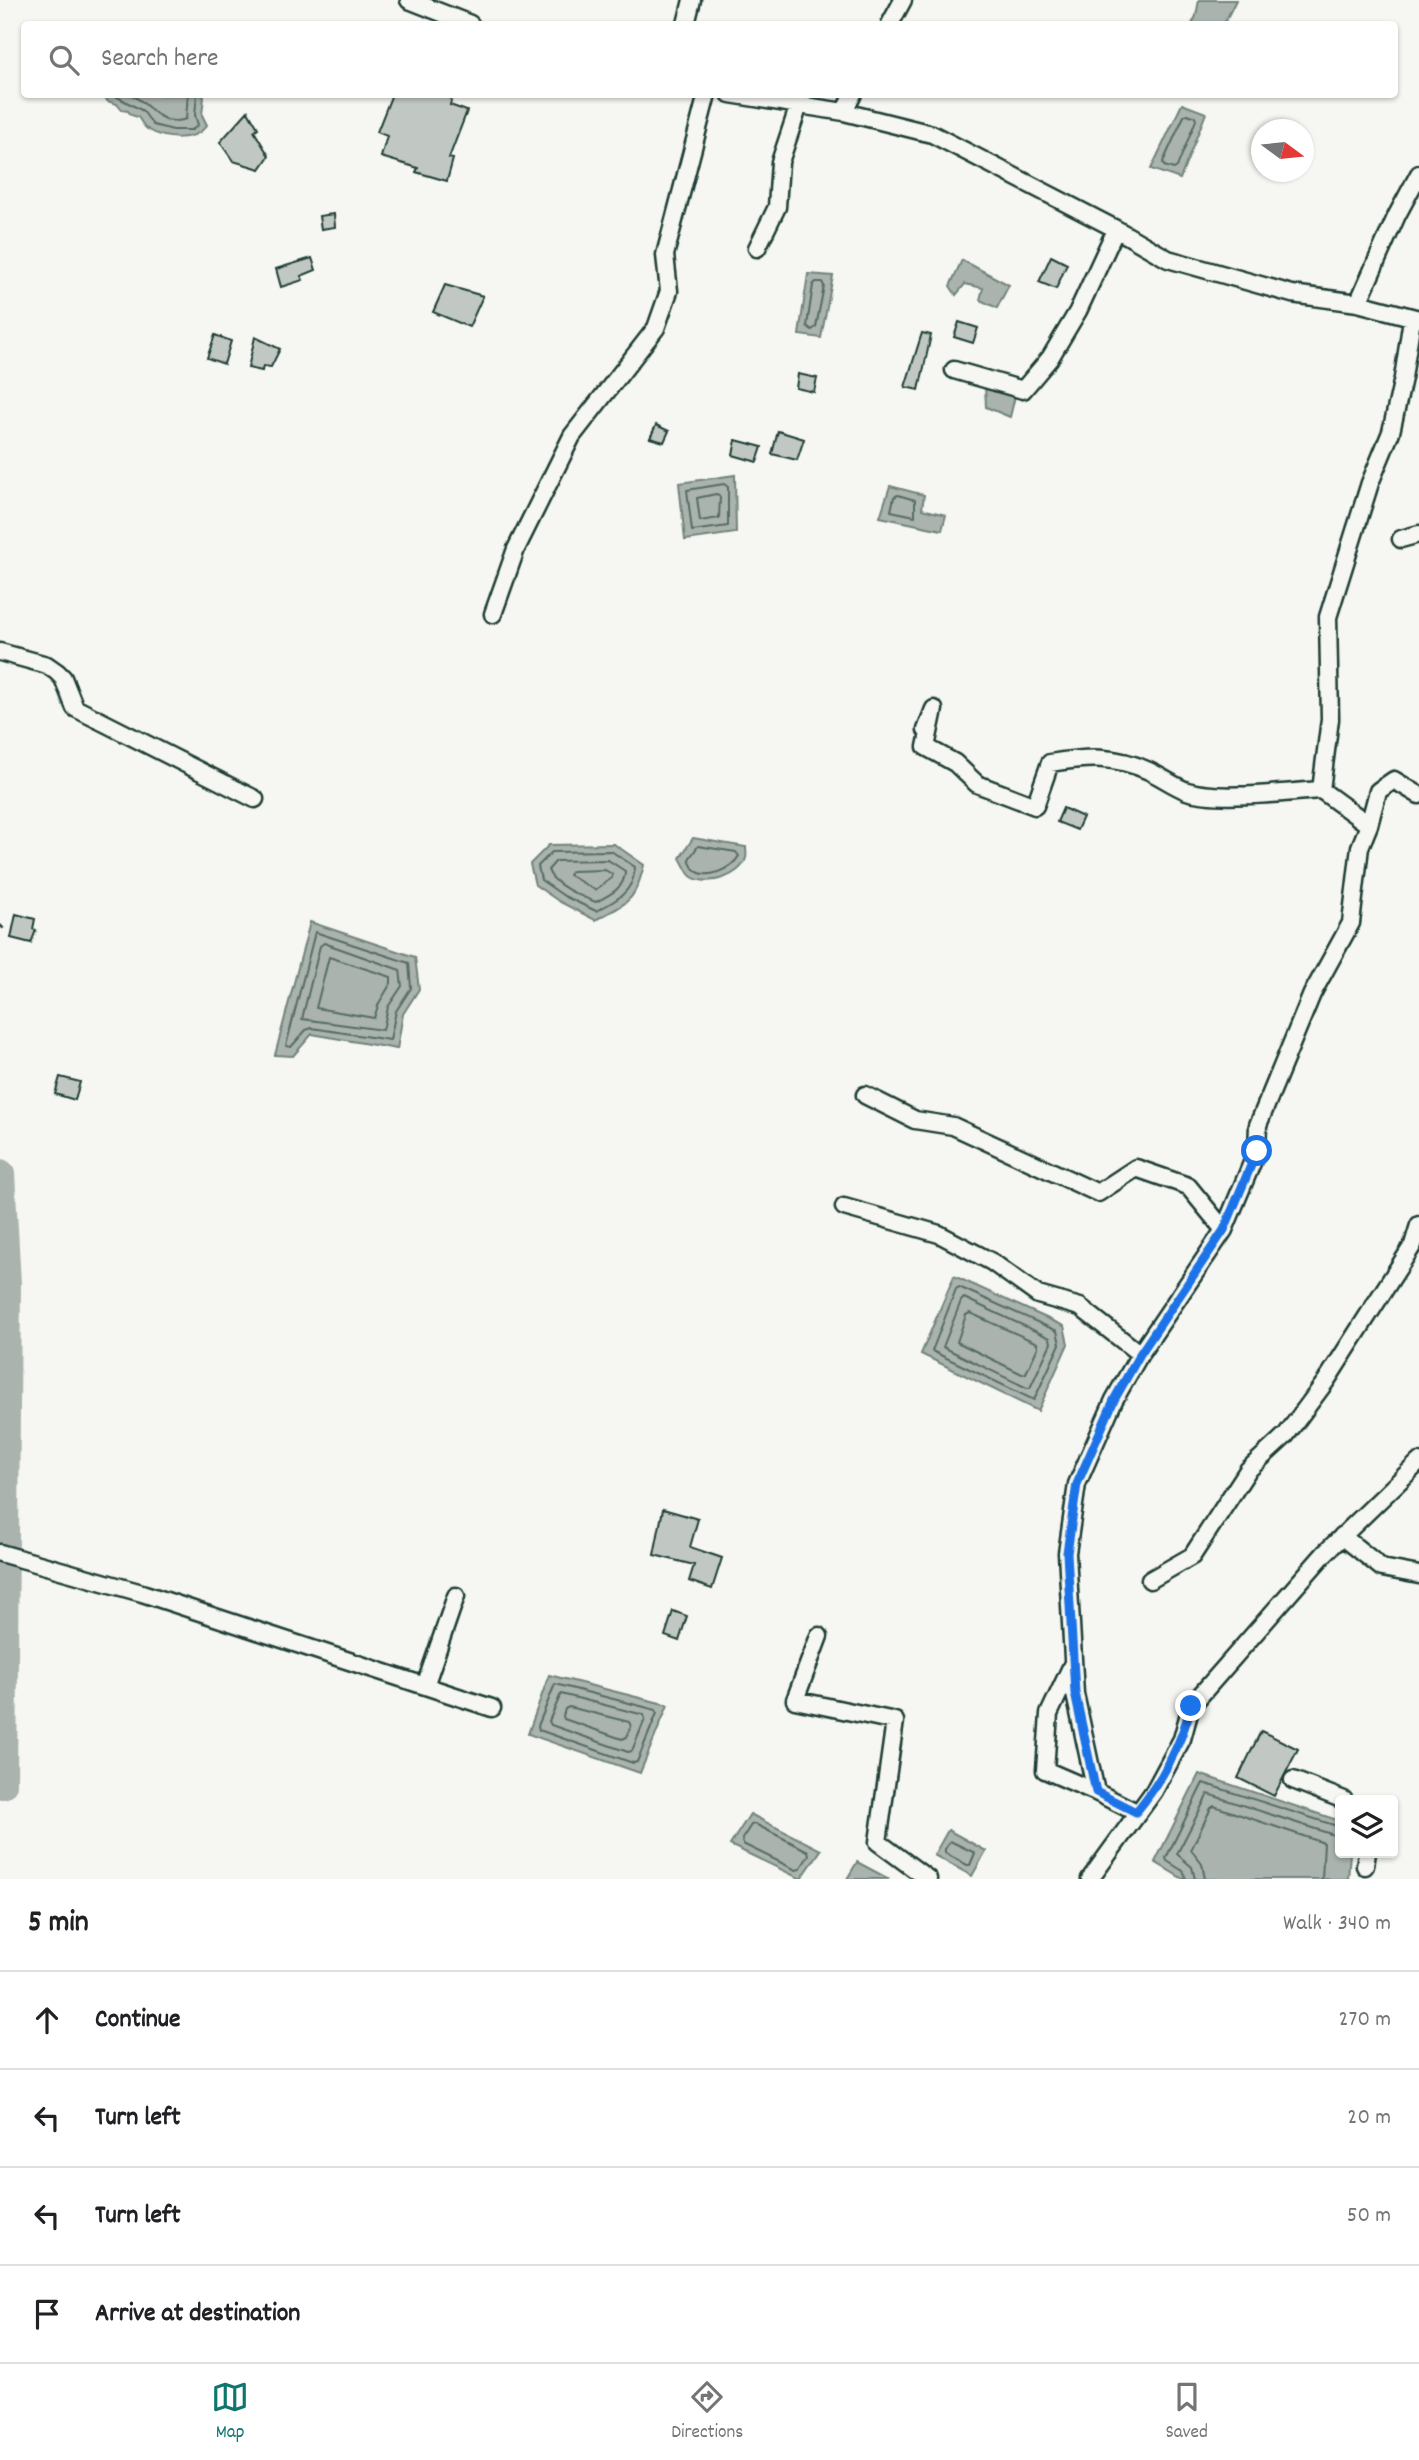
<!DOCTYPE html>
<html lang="en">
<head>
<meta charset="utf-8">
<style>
  :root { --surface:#fff; --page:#f6f6f6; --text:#202124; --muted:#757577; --line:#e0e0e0; --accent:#0f766e }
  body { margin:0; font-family:Dekko,sans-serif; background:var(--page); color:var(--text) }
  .controls { position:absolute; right:21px; bottom:21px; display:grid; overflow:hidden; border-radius:7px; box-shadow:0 2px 5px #0004 }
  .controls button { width:63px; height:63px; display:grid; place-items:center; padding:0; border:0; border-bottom:2px solid var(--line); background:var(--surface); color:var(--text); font:35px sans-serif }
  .compass { position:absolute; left:1251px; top:119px; width:63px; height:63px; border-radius:50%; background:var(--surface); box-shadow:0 2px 5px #0004; rotate:105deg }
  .stop { position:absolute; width:21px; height:21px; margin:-16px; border:5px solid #1a73e8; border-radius:50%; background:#fff }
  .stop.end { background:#1a73e8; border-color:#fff; box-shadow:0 2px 7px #0008 }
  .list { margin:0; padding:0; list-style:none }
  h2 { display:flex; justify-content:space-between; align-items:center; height:91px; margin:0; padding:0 28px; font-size:30px }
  h2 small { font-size:23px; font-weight:400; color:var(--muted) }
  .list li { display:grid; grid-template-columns:46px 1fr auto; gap:21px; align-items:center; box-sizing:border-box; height:98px; padding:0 28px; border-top:2px solid var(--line) }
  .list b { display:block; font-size:26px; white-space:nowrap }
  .list em { font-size:23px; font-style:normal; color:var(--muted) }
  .icon { flex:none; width:38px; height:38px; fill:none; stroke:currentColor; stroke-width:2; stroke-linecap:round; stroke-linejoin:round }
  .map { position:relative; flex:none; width:1419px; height:1879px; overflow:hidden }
  .search { position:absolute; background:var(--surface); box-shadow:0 2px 5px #0004; left:21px; right:21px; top:21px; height:77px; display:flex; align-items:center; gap:18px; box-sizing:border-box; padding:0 24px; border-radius:7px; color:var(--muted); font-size:26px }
  .sheet { height:483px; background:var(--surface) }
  nav { display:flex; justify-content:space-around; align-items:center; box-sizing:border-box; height:98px; border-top:2px solid var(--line); background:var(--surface); font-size:19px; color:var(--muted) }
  nav a { display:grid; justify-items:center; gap:4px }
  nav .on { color:var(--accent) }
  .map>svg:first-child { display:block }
  .water { fill:#aab3ae; stroke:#72847d; stroke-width:2 }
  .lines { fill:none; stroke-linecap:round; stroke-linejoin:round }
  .shore { stroke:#576c65; stroke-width:2 }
  .river { stroke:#aab3ae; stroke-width:30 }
  .building { fill:#c1c8c3; stroke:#1f3d34; stroke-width:2 }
  .street-casing { stroke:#1f3d34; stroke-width:21 }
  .path { stroke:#1f3d34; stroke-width:2.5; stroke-dasharray:5 5; stroke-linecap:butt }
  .street { stroke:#f6f6f2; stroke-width:16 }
  .route { stroke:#1a73e8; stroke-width:9 }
</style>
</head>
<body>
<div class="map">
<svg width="1419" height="1879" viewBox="0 0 1419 1879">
  <rect width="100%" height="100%" fill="#f6f6f2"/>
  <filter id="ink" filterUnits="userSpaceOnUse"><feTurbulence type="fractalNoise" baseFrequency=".0143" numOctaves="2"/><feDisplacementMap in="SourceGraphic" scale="14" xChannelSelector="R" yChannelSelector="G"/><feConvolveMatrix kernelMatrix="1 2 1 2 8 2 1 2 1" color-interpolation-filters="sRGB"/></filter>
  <g filter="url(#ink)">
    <path class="water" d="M1199,0H1236L1224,24H1192L1196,16Z
      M105,95H201L204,97L202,115L207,125C195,142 166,140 149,130C144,128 141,121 138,117L131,115L128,111L122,110L117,104L107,101Z
      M1182,104L1206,113L1180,179L1151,169Z
      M962,260L1009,285L997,308L980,300L983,288L965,284L956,295L950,286Z
      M808,274L833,276L821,338L799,335Z
      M985,386L1015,396L1010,417L986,407Z
      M735,475L736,533L685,540L679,483Z
      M890,486L924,495L922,509L946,515L942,530L880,517Z
      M693,838L746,847C746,851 747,855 746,858C741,876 708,887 692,877C687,874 684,864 680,858Z
      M614,844L644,865C635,902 628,903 595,920L560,902L535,885L530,864L549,845Z
      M310,922L415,957L419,989L403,1014L397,1049L312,1034L293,1056L275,1055Z
      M954,1276L1064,1326L1068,1344L1038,1411L921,1354Z
      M549,1675L668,1705L640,1773L528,1734Z
      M1199,1774L1340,1821V1853H1350L1348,1879H1183L1155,1862Z
      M750,1814L821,1850L801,1879L730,1845Z
      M948,1830L986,1851L972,1876L934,1855Z
      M857,1862L889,1879H847Z"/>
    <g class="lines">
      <path class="shore" d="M112,94L143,111L153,125L173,130H192L198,125L195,115L197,94
        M130,94C151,104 160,128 186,119L188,94
        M1188,114L1195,117L1196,120L1177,167L1174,169L1164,166L1163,162L1184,116Z
        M816,282H822L824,286L816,327L812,330L807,326L813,285Z
        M724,484L728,487V526L692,531L687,490Z
        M716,494L720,497L719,518L700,521L697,498Z
        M898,495L915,500V516L891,511L894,497Z
        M698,846L736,852L739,856C732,868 706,882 694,869C693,869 689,860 689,859Z
        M611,851L635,867C634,892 616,901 596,911L564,896L541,880L538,866L552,852Z
        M608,860L625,871C625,888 610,895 596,902C582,897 553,885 548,870L556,861Z
        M605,870L612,874V878L595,890L569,875L572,871Z
        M315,932L409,963L411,988L396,1011L390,1040L312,1028L306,1030L291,1047L286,1046Z
        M324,943L400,970L402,986L388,1007L383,1030L302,1019L320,946Z
        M329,957L391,977V983L379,1003L374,1018L316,1008Z
        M959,1287L1057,1331L1060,1344L1034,1400L932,1351L956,1289Z
        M964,1298L1050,1338L1051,1343L1030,1388H1027L943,1347L961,1301Z
        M970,1313L1037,1343L1038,1347L1026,1373L1022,1374L957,1342L966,1315Z
        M555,1684L656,1710L657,1713L637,1762L633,1763L539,1730L538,1726Z
        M561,1694L644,1715L645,1719L632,1751L628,1752L551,1725L549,1721Z
        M569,1707L629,1722L631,1726L627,1737L622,1739L564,1719L563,1716L565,1709Z
        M755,1824L808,1851L809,1855L800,1869L796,1870L743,1844L742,1839L751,1825Z
        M950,1841L975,1853L970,1865H967L945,1853V1849Z
        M1186,1879L1183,1871L1167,1861L1166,1858L1203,1783L1340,1827
        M1195,1879L1192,1867L1177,1854L1208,1794L1340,1837
        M1205,1879L1202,1864L1191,1850L1211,1808L1214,1806L1324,1843L1322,1879"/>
      <path class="river" d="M0,1174L6,1284L2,1784"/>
    </g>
    <path class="building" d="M392,94H453L450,105L467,111L449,158L453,159L447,181L416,172L418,168L381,157L387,136L377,132Z
      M248,111L258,128L254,131L269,156L260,169L233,161L220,142Z
      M334,214L335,227L321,229L319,216Z
      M1051,256L1067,264L1056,289L1039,282Z
      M312,258L316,270L301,276L303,280L281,287L276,269Z
      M445,285L483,296L469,327L433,312Z
      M959,322L978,328L973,343L954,337Z
      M922,333L931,335L919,390L905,387Z
      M215,335L231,341L224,364L207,358Z
      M255,337L280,349L271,367L263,366L262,371L248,368Z
      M798,374L817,378L814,392L796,388Z
      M656,425L669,431L664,442L650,438Z
      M778,431L804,439L797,460L772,454Z
      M736,440L762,447L757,462L733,455Z
      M1063,808L1083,817L1077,830L1057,822Z
      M16,914L35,919L33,929L36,930L31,943L11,938Z
      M60,1077L80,1082L75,1100L55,1094Z
      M663,1509L698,1519L690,1547L722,1558L712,1589L689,1581L694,1565L654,1555Z
      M673,1611L687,1616L679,1641L665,1636Z
      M1261,1731L1298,1749L1274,1796L1238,1778Z"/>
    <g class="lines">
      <g class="street-casing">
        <path id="street" d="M409,0L470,24
          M686,24L692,0
          M890,24L903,0
          M730,94L844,112L932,134L1116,229L1168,259L1292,294L1358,303L1419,319
          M844,112L853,94
          M757,248L777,207L780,162L799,105
          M1358,303L1397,215L1419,174
          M954,370L1023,390L1050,358L1078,311L1116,229
          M1401,539L1419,534
          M493,614L516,549L572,436L656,328L669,291L665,255L707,94
          M0,652L47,665L57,672L63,678L75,708L255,799
          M926,730L934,709L926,747L955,763L977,784L1035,806L1050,763C1088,757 1114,755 1149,771C1162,777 1174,786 1187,791C1219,801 1286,792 1321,790
          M1369,825L1378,791L1394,780L1419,795
          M865,1095L915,1120L953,1126L1098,1193L1136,1168L1188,1186L1224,1230
          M844,1207L939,1234L992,1262L1038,1295L1080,1307L1140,1354
          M1342,1536L1382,1568L1419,1575
          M0,1553L142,1593L492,1708
          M1150,1580L1192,1556L1248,1470L1286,1435L1326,1381L1413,1245L1419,1225
          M819,1636L795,1700L895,1721L878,1842L928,1879
          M1072,1665L1049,1714L1045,1770L1096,1792
          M425,1686L456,1596
          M1293,1780L1344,1800
          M1136,1812L1096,1792L1075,1694L1067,1553L1077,1484L1114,1400L1140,1354L1224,1230L1257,1151L1258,1125L1312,994L1351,923L1360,847L1369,825L1321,790L1330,719L1328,617L1370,483L1391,432L1403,378L1412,319
          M1365,1866L1367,1853
          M1090,1879L1154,1791L1182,1739L1191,1706L1325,1553L1419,1462"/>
      </g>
      <path class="path" d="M0,925L7,932"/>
      <use href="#street" class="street"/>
    </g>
  </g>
  <g class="lines" filter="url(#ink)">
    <path class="route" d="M1191,1706C1180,1747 1163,1779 1136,1812L1096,1792L1075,1693L1067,1553L1077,1484L1114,1400L1140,1354L1224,1230L1257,1151"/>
  </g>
</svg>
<div class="controls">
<button><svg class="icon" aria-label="layers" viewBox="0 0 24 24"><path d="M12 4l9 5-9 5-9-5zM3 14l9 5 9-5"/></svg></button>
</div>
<svg class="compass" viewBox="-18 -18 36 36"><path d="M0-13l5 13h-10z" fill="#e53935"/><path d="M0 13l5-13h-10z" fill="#757577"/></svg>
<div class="stop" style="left:1257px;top:1151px"></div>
<div class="stop end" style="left:1191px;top:1706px"></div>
<div class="search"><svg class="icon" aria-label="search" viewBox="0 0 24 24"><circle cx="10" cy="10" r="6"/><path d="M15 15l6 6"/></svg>Search here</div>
</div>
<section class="sheet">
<h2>5 min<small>Walk · 340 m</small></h2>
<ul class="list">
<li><svg class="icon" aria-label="ahead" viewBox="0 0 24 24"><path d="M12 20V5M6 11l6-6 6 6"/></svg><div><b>Continue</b></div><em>270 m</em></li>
<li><svg class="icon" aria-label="left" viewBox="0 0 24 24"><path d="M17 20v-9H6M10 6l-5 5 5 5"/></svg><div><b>Turn left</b></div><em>20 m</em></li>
<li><svg class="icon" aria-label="left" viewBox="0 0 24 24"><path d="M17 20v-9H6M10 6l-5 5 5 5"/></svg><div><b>Turn left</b></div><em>50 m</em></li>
<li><svg class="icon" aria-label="arrive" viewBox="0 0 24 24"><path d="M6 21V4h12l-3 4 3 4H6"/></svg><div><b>Arrive at destination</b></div></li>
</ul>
</section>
<nav>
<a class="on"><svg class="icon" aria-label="map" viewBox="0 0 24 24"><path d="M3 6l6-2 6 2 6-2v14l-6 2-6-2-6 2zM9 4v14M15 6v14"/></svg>Map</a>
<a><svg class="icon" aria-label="directions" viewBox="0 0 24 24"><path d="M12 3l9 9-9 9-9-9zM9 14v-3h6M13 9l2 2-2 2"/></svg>Directions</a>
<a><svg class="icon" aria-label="saved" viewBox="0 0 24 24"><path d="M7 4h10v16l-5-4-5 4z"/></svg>Saved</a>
</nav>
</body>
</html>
